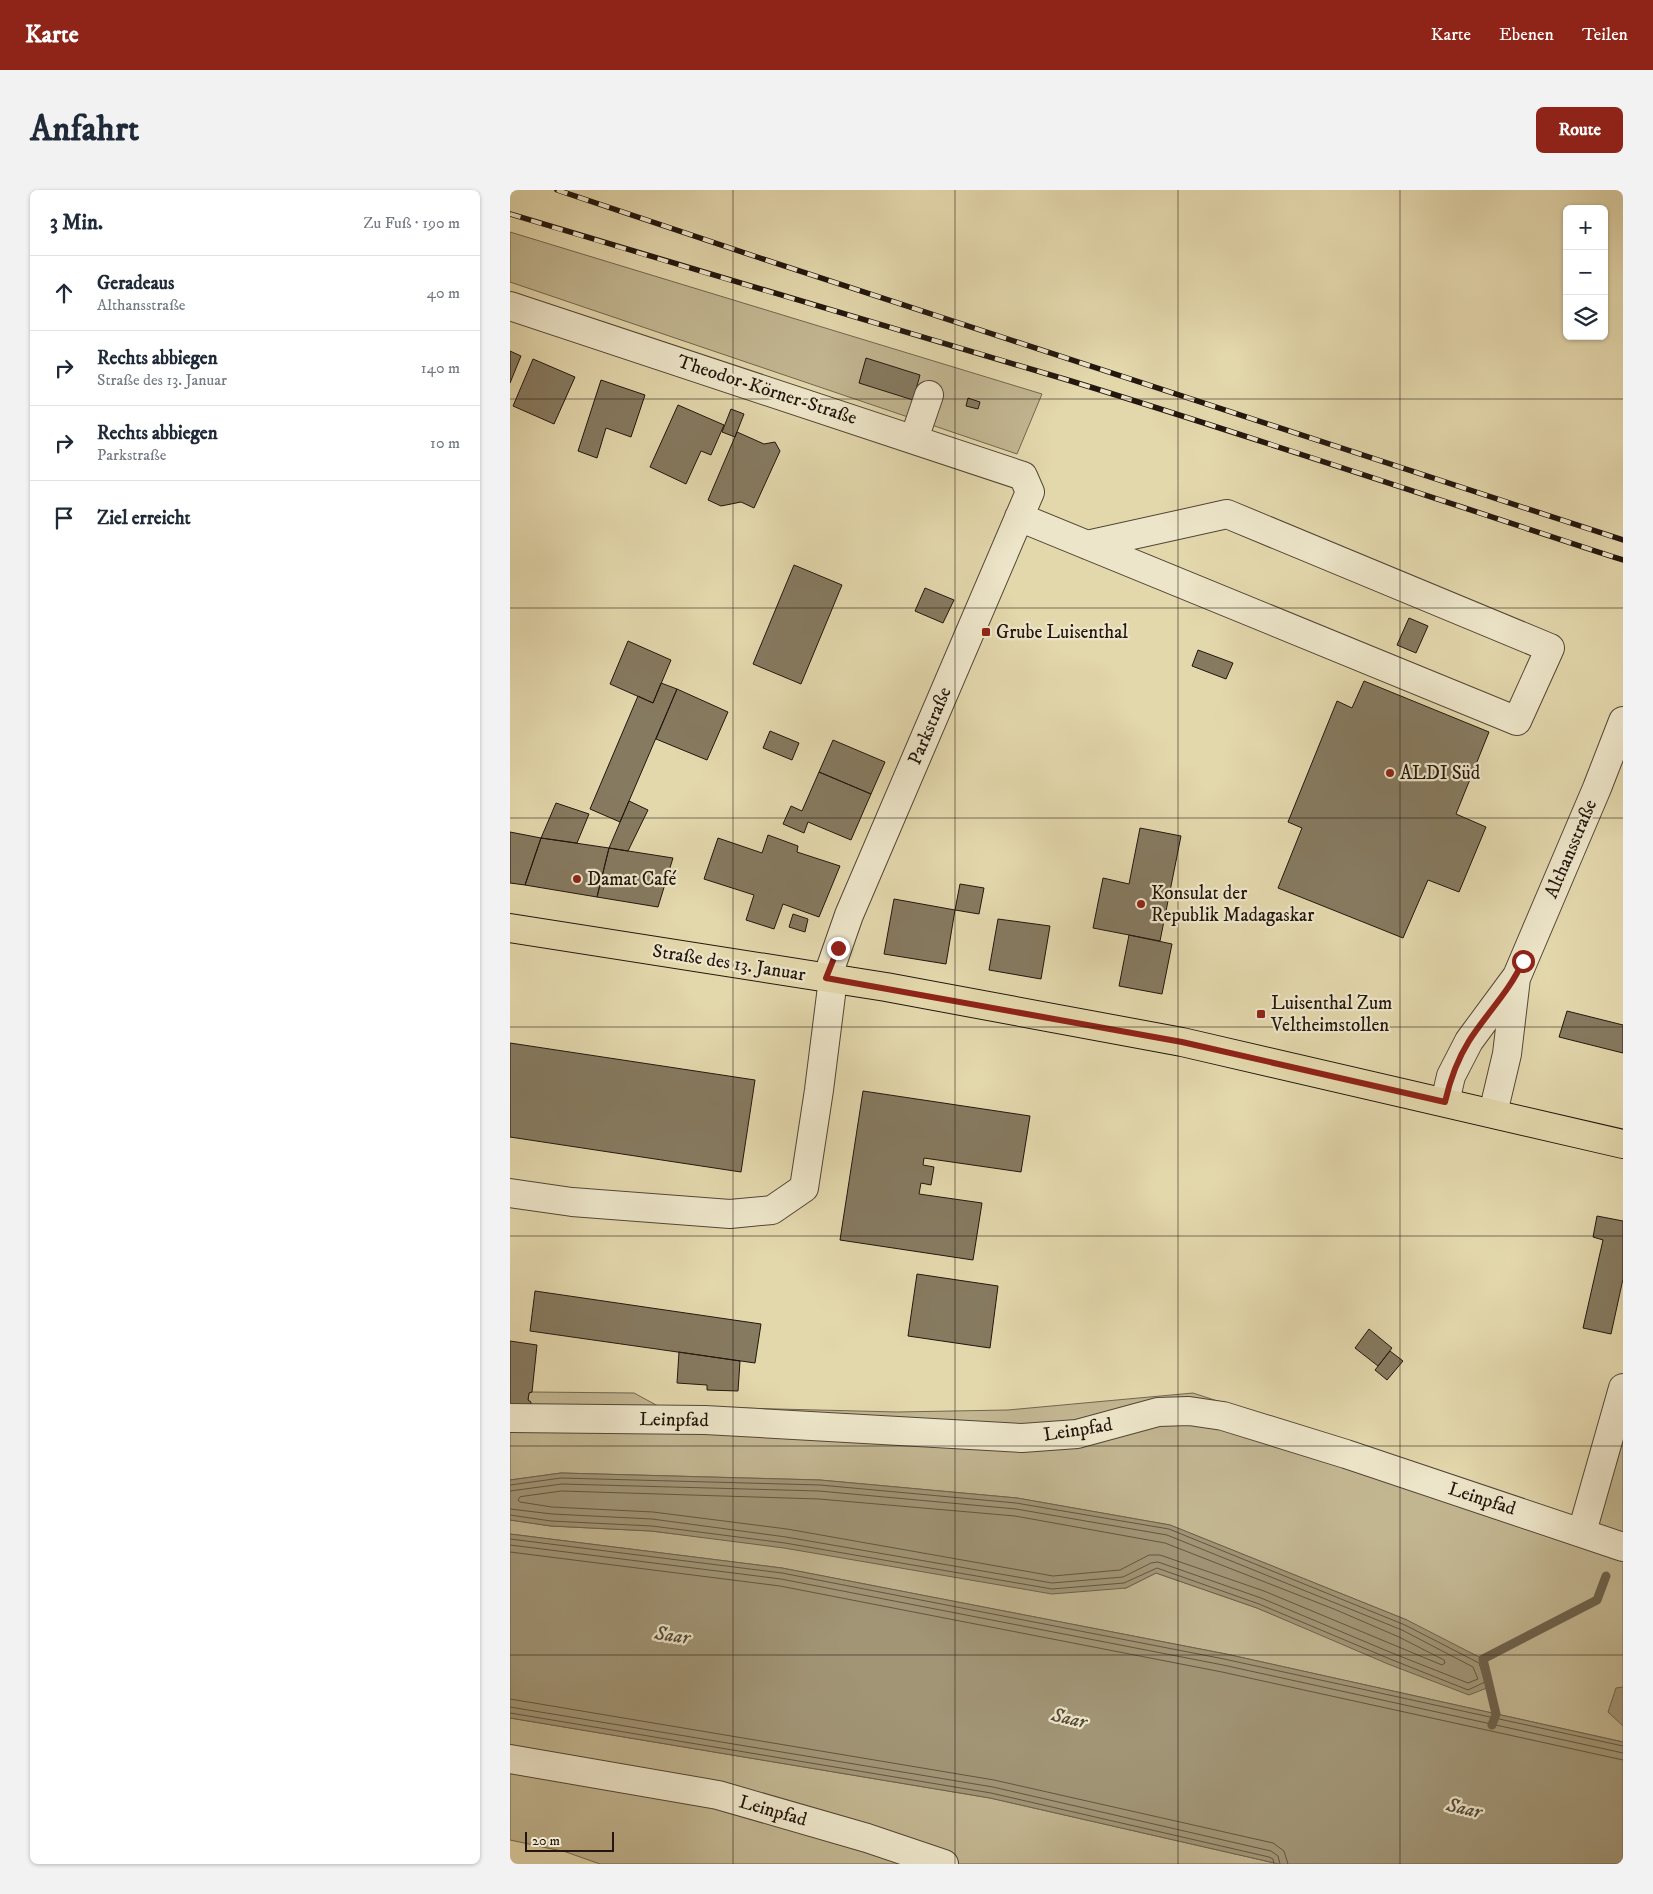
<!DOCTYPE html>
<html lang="de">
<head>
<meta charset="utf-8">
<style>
  :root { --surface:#fff; --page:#f2f2f3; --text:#1f2937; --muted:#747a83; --line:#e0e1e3; --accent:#8f2418 }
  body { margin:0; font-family:"IM FELL DW Pica",serif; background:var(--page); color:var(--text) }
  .controls { position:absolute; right:15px; top:15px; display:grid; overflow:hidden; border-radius:8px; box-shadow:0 1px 4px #0004 }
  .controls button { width:45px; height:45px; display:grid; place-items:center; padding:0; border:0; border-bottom:1px solid var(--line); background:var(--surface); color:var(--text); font:25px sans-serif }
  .scale { position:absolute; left:15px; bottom:12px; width:89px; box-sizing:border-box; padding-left:5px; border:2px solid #22160e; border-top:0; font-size:14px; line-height:18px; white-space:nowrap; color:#22160e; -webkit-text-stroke:4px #ede5c9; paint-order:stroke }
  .stop { position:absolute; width:15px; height:15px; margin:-11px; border:4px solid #8f2418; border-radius:50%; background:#fff }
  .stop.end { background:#8f2418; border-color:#fff; box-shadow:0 1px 5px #0008 }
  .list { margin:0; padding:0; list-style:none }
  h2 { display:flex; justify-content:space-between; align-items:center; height:65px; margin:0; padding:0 20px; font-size:21px }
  h2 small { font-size:16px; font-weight:400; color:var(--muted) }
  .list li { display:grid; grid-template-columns:32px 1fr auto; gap:15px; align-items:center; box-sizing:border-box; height:75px; padding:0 20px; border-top:1px solid var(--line) }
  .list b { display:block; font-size:19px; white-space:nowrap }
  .list p { margin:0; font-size:16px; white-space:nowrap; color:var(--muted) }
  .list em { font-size:16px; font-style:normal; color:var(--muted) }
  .icon { flex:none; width:28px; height:28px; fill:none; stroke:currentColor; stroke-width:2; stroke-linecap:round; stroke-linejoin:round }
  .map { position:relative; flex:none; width:1113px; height:1674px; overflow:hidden; border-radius:8px }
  header { display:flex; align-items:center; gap:30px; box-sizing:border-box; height:70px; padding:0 25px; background:var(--accent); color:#fff }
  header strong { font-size:24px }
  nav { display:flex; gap:28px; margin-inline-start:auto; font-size:18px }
  .intro { display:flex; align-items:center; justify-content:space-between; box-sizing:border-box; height:120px; padding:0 30px }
  h1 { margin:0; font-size:35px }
  .button { padding:12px 22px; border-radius:8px; background:var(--accent); color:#fff; font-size:18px; font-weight:700 }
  main { display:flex; gap:30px; padding:0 30px }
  aside { flex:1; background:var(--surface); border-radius:8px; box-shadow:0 1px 4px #0004 }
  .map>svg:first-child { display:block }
  .green { fill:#c2b691; stroke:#726650 }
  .water { fill:#a19576; stroke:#6e624c }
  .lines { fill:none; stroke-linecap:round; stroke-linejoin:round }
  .shore { stroke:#625642; stroke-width:1 }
  .stream { stroke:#6e624c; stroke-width:9 }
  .building { fill:#867a60; stroke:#22160e }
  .minor-casing { stroke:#524636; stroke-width:30 }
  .major-casing { stroke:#22160e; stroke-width:30 }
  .minor { stroke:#ede5c9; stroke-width:28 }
  .major { stroke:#e3d7ac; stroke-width:28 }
  .rail-casing { stroke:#22160e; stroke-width:5.5 }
  .rail { stroke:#ede5c9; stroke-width:4; stroke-dasharray:11; stroke-linecap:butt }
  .route { stroke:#8f2418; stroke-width:6 }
  .grid { fill:none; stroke:#22160e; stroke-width:1; stroke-opacity:0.55 }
  .poi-dot { fill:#8f2418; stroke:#ede5c9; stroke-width:2 }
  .labels { text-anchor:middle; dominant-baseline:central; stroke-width:4.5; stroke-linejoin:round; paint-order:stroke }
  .street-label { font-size:19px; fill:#22160e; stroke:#ede5c9 }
  .poi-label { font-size:19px; fill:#22160e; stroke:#ede5c9; text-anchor:start }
  .water-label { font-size:20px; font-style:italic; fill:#554938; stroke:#ede5c9 }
</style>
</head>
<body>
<header>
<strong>Karte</strong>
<nav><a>Karte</a><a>Ebenen</a><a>Teilen</a></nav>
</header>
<div class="intro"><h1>Anfahrt</h1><a class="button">Route</a></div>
<main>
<aside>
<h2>3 Min.<small>Zu Fuß · 190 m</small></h2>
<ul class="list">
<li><svg class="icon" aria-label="ahead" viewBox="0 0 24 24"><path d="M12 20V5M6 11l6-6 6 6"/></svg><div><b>Geradeaus</b><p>Althansstraße</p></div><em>40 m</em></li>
<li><svg class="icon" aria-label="right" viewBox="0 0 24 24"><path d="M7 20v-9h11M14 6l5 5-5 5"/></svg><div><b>Rechts abbiegen</b><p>Straße des 13. Januar</p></div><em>140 m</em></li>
<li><svg class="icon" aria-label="right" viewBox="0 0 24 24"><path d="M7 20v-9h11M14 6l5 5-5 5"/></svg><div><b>Rechts abbiegen</b><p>Parkstraße</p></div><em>10 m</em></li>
<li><svg class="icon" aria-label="arrive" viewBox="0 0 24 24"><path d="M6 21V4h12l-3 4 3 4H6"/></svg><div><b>Ziel erreicht</b></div></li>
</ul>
</aside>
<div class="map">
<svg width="1113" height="1674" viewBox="0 0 1113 1674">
  <rect width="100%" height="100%" fill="#e3d7ac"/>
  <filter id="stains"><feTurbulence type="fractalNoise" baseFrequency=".004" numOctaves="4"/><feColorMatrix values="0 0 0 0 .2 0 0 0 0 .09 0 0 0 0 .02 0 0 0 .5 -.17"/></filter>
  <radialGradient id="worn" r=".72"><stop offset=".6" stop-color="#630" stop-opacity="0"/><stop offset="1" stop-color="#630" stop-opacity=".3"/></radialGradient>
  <path class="green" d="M0,42L532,204L507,264L0,92Z
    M22,1202L124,1203L148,1216L387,1222L498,1220L683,1203L1088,1335L1113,1247V1552L716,1464L272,1378L0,1344V1330L41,1336L141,1341L616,1398L646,1383L747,1418L794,1437L897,1430L660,1335L507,1308L310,1290L51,1283L0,1290V1216L18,1210L19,1203Z
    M0,1528L480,1608L769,1674H90L56,1662L0,1650Z"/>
  <path class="water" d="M51,1283L310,1290L507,1308L660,1335L897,1430L973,1469L982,1496L959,1505L878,1474L747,1418L646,1383L616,1398L542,1404L274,1358L141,1341L41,1336L0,1330V1290Z
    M0,1344L272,1378L716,1464L1113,1552V1674H769L480,1608L0,1528Z
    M1113,1497V1536L1098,1522L1106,1498Z"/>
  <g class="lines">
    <path class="shore" d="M0,1295L51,1288L310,1295L506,1313L659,1339L895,1435L969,1473L975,1492L958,1500L880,1469L749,1414L647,1378L614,1393L542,1399L275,1353L142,1336L41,1331L0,1325
      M0,1301L52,1294L309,1301L506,1319L657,1345L892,1440L963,1477L968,1489L958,1493L882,1463L751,1408L648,1372L641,1373L613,1387L542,1393L276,1347L142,1329L42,1324L0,1319
      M52,1301L309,1309L505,1326L655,1353L824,1419L889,1447L934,1470L935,1473L932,1475L754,1401L650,1365H639L610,1380L543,1386L277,1339L143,1322L42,1317L10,1312L8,1310L10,1307Z
      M0,1349L272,1383L714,1469L1113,1556
      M0,1355L271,1389L713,1475L1113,1563
      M0,1362L270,1396L712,1482L1113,1570
      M0,1509L484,1590L763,1653L774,1661L778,1674
      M0,1517L483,1597L761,1661L768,1666L770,1674
      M0,1523L481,1603L759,1667L763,1669L764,1674"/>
    <path class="stream" d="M982,1535L986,1524L973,1469L1087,1410L1096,1386"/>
  </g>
  <path class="building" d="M0,161L11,166L0,193Z
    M356,168L410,185L403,210L349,193Z
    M23,169L65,187L44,234L3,216Z
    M91,190L135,205L121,247L96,238L87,268L68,261Z
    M458,208L470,212L468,219L456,216Z
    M168,215L214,235L201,265L191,261L176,294L140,277Z
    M221,219L234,224L225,247L212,242Z
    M227,242L254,254L265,252L270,261L244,318L231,312L211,316L198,310Z
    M284,375L332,395L291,494L243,474Z
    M415,398L444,410L433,433L405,421Z
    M899,428L918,436L906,463L887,455Z
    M118,451L161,470L143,513L100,494Z
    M688,460L723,473L716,489L682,476Z
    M854,491L979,542L946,624L976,637L949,702L918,690L893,748L768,698L792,638L778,632L827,511L842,518Z
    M151,493L167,499L110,632L80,619L128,506L143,513Z
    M167,499L218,522L197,570L146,549Z
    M260,541L289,553L282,570L253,558Z
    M323,550L375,572L361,604L309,582Z
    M309,582L361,604L341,650L298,632L294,643L273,634L281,616L292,621Z
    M119,611L138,620L118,661L99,658Z
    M46,613L79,624L67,653L31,648Z
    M630,638L671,646L650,751L583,738L593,688L619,694Z
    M0,642L31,648L15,695L0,693Z
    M258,645L288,656L287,662L330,676L309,727L273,714L264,739L236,730L244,705L194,689L208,648L252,663Z
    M31,648L99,658L87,707L15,695Z
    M99,658L163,668L148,717L87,707Z
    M450,694L474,698L469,724L445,720Z
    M384,709L445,720L436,774L374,764Z
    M283,724L298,729L295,742L279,737Z
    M488,729L540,736L531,789L479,780Z
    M619,745L662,754L652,804L609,796Z
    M1057,821L1113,835V863L1049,847Z
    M0,853L245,890L231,982L0,947Z
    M353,901L520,926L511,982L414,968L413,975L424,977L421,995L411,993L409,1004L472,1013L463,1070L330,1050Z
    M1087,1026L1113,1031V1089L1101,1144L1073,1138L1093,1050L1083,1047Z
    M407,1084L488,1096L480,1158L398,1146Z
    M25,1101L251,1134L245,1173L20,1141Z
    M859,1139L882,1158L868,1176L845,1158Z
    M0,1151L27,1155L22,1202L19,1203L18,1210L21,1212L20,1219L0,1216Z
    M880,1161L893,1171L877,1190L865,1180Z
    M169,1162L230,1171L228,1201L197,1200V1195L167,1193Z"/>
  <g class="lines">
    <g class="minor-casing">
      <path id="minor" d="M0,116L513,286L520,302L339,725L317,788
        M404,249L419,205
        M509,327L1007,531L1040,458L717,324L577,355
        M935,912L941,886L959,851L1007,786L1087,598L1113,531
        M983,923L997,864L1006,788
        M0,1003L62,1012L220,1024L262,1020L294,998L309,900L323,789
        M0,1228L195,1230L512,1248L567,1244L648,1222L679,1221L713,1226L836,1264L1113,1357
        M1072,1342L1113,1198
        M0,1569L208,1605L357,1648L434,1674"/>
    </g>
    <g class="major-casing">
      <path id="major" d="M0,738L376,797L672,852L1113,954"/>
    </g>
    <use href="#minor" class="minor"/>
    <use href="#major" class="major"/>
    <g class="rail-casing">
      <path id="rail" d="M47,0L250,68L1113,350
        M0,24C187,81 374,135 561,191C746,248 929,310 1113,370"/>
    </g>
    <use href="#rail" class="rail"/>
  </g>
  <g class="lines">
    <path class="route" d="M328,758L316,788L672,852L935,912C940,890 947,870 959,851C976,824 1000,801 1013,771"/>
  </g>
  <path class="grid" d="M223,0V1674M445,0V1674M668,0V1674M890,0V1674M0,209H1113M0,418H1113M0,628H1113M0,837H1113M0,1046H1113M0,1256H1113M0,1465H1113"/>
  <g class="poi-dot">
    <rect x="471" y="437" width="10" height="10" rx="2.5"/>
    <circle cx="880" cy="583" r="5"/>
    <circle cx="67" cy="689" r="5"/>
    <circle cx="631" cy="714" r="5"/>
    <rect x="746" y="819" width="10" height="10" rx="2.5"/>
  </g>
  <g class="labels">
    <g class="street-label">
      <text transform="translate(257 200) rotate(18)">Theodor-Körner-Straße</text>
      <text transform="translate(420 536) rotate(-67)">Parkstraße</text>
      <text transform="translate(1061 659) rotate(-67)">Althansstraße</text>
      <text transform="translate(219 773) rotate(9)">Straße des 13. Januar</text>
      <text transform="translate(164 1230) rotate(1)">Leinpfad</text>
      <text transform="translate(568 1240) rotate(-9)">Leinpfad</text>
      <text transform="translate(972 1309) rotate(18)">Leinpfad</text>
      <text transform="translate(263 1621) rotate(16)">Leinpfad</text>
    </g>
    <g class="poi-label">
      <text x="486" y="442">Grube Luisenthal</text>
      <text x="890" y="583">ALDI Süd</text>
      <text x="77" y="689">Damat Café</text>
      <text x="641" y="703">Konsulat der<tspan x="641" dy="22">Republik Madagaskar</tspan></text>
      <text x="761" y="813">Luisenthal Zum<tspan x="761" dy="22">Veltheimstollen</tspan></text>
    </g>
    <g class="water-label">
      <text transform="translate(162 1446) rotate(8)">Saar</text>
      <text transform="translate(559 1529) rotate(13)">Saar</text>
      <text transform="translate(954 1619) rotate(13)">Saar</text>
    </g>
  </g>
  <rect width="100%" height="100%" filter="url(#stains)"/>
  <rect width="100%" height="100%" fill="url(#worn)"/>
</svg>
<div class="controls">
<button>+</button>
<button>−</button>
<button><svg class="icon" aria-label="layers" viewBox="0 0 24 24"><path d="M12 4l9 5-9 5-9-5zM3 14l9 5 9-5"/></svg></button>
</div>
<div class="scale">20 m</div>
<div class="stop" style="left:1013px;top:771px"></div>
<div class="stop end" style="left:328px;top:758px"></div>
</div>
</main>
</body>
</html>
